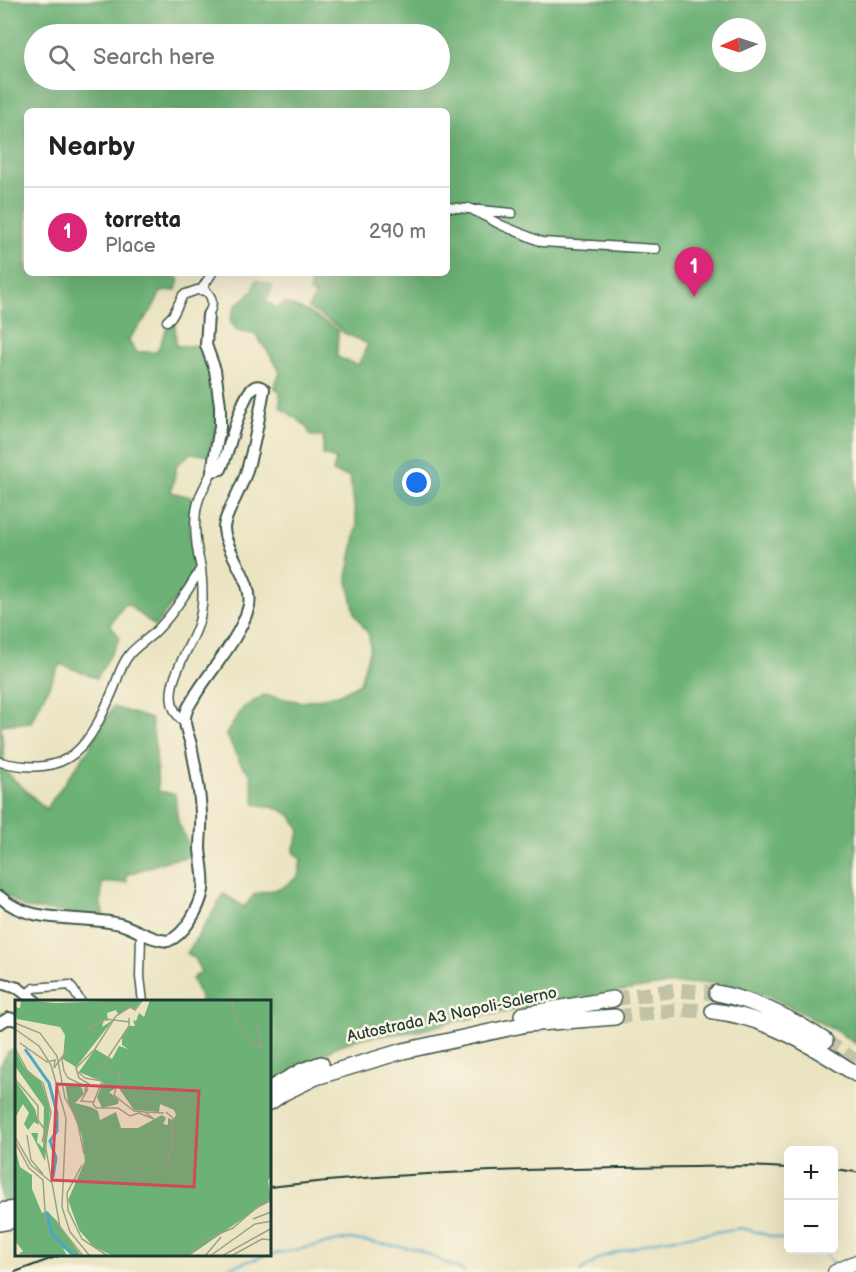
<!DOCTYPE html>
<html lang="en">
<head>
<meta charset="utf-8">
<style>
  :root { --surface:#fff; --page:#f2f2f2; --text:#222; --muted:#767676; --line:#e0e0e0; --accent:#db2777 }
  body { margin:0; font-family:"Balsamiq Sans",sans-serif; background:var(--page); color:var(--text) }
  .controls { position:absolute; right:18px; bottom:18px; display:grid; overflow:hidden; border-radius:9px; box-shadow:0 6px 24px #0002 }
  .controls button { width:54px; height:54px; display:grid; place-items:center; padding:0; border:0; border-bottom:2px solid var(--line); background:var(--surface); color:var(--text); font:30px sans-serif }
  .compass { position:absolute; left:712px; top:18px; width:54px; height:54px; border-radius:50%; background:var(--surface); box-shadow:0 6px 24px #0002; rotate:267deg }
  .you { position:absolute; left:417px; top:483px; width:21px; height:21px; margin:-15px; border:4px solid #fff; border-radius:50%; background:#1a73e8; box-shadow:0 0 0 9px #1a73e833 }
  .badge { display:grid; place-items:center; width:39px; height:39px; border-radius:50%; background:var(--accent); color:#fff; font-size:20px; font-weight:700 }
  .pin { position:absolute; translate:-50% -50px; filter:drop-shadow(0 2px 3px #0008) }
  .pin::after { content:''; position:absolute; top:32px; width:21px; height:18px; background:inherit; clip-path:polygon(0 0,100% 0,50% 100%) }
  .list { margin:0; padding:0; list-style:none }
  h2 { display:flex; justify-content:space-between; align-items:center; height:78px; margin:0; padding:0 24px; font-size:26px }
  h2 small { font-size:20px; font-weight:400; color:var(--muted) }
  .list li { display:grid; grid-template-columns:39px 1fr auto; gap:18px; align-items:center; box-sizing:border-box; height:90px; padding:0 24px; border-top:2px solid var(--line) }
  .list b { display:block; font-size:22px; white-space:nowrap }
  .list p { margin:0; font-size:20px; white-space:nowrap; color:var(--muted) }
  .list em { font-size:20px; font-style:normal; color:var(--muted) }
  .icon { flex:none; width:33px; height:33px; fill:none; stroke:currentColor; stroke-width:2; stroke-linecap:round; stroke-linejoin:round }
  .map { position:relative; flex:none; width:856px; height:1272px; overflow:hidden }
  .search { position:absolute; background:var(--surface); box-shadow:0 6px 24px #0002; left:24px; top:24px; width:426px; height:66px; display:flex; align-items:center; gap:15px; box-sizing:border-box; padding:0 21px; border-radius:33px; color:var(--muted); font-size:22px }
  .panel { position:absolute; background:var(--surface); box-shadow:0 6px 24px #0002; left:24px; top:108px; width:426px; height:168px; border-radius:9px }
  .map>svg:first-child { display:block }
  .forest { fill:#6cb175; stroke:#467754; stroke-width:1.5; fill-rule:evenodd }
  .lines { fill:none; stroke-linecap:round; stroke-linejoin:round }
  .stream { stroke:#4ba6c9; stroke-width:2 }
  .motorway-tunnel { stroke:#c2c3a6; stroke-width:15; stroke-dasharray:15 8; stroke-linecap:butt }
  .minor-casing { stroke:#3e5649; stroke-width:11 }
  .tertiary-casing { stroke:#3e5649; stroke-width:14 }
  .primary-casing { stroke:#3e5649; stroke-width:16 }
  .motorway-casing { stroke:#3e5649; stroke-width:18 }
  .minor { stroke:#fff; stroke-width:8 }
  .tertiary { stroke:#fff; stroke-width:10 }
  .primary { stroke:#fff; stroke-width:14 }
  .motorway { stroke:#fff; stroke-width:15 }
  .rail { stroke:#1f3d34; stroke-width:2 }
  .labels { text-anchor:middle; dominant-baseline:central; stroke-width:5; stroke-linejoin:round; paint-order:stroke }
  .street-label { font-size:16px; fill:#1f3d34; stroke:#fcf5e5 }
  .inset-river { fill:none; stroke:#4ba6c9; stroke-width:3 }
  .inset-road { fill:none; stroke:#99a189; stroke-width:1.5 }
  .view { fill:#d1495b; fill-opacity:0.15; stroke:#d1495b; stroke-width:3 }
  .inset-edge { fill:none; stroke:#1f3d34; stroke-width:3 }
</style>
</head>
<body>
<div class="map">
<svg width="856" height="1272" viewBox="0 0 856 1272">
  <rect width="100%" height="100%" fill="#fcf5e5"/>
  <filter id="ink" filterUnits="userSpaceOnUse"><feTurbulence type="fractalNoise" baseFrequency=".0167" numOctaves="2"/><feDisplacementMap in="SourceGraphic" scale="12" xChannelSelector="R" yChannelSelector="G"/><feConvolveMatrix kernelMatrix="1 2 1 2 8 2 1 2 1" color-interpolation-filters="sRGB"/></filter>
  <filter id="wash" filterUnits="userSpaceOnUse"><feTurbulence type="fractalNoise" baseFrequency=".008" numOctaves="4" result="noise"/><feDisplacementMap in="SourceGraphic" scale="24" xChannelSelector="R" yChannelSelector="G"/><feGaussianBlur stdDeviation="1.35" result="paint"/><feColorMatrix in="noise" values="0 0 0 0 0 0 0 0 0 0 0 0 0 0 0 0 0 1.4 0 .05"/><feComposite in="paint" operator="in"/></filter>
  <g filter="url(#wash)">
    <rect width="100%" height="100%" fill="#ebe4c2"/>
    <path class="forest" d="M0,0H856V1044L838,1032L771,997L719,983L670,984L601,994L448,1023L419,1031L362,1038L337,1046L318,1059L270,1083V1002H200L199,993L192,979L201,972L194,958L187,953L224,894L244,907L255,894L282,888L298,876L301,860L293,851L300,830C288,807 278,808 255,804L250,773L241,764L226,734L243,708L264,695L302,702L338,695L360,683L370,648L369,635L355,614L347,577L357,526L350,477L333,472L336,459L323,455V436H311L305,425L280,407V393L274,387L280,373C275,359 264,348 256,335L237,330L230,321L235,306L253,291L256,280L273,286L266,302L277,308L285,303L306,311L338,330L337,357L358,365L368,344L342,332L340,328L308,308L316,295L309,292L313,273H447V111H27V273H172L179,279L176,290L161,292L151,311L128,340L136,352H157L166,330L175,321L176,346L202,345C205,355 211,366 213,376C217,401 218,432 210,456L191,453L177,465L171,492L194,498L189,530L196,573L155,626L126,603L110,624L120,638L97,678L60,664L31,722L1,725L5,771L46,809L88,750L113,707L151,719L156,753L158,791L175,794L178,822L194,856L169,860L126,875L127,882L102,883L101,905L104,917L25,908L0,891ZM721,27H757V63H721ZM34,34H440V80H34Z
      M16,1048V1199L0,1202V1065L9,1051Z"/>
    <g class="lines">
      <path class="stream" d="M819,1250L824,1251L834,1267
        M270,1255L349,1239L416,1249L465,1272
        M214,1272L265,1256
        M580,1272L602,1257L656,1241L742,1228L788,1241"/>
    </g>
  </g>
  <g filter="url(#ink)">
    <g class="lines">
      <path class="motorway-tunnel" d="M613,999L676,990L717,993
        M615,1017L680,1010L713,1011
        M825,1041L856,1061"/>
      <g class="minor-casing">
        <path id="minor" d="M447,207L512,213
          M469,208L501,225L542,242L656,249
          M201,290L212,273
          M167,321L173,315L183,295L197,290L206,291C214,298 213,306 208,315
          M185,723C152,697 188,655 198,625C204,606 203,588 201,569
          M0,762C71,779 89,747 114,688C118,677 121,665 129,655C135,647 145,641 153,634C172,616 188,591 201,568C196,547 192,523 198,502C201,491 208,481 212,471
          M141,934L140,977L143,1002
          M27,994L34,988L70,985L81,1002"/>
      </g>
      <g class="tertiary-casing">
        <path id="tertiary" d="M0,897C32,926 81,914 120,924C137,929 150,940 168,941C185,935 200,907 203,890C205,877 201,862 200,849C200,837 202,825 201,813C200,792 196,770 192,750C191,740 184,728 185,719C185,709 192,702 196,694C213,667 239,639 248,609C257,584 225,553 224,528C224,516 242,488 246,473C255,446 259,417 264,389C260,386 256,385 252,389C240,399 229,452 221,469L212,471L220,427V405L215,370L206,345L208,315
          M0,983L18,988L36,1002
          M0,1023L9,1018L16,1020"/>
      </g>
      <g class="primary-casing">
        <path id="primary" d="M835,1272L856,1262"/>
      </g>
      <g class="motorway-casing">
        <path id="motorway" d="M717,993C757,1001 791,1018 825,1041
          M713,1011C767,1017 811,1045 856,1074
          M522,1015L613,999
          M270,1089L302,1071L321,1064
          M270,1102L283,1093L316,1077L403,1051L527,1024L615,1017
          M0,1211L16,1209
          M0,1223L16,1220"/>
      </g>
      <use href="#minor" class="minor"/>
      <use href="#tertiary" class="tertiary"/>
      <use href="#primary" class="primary"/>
      <use href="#motorway" class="motorway"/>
      <path class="rail" d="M834,1169L856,1172
        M270,1187C428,1168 590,1169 749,1166L788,1168
        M15,1272L58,1256"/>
    </g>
  </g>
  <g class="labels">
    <g class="street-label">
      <text transform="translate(452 1015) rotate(-12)">Autostrada A3 Napoli-Salerno</text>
    </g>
  </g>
  <g transform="translate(15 1000)">
    <rect width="256" height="256" fill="#ebe4c2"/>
    <path d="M6,0L41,3L127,0L119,10L117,7L103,14L101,10L92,13L93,21L89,20L87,27L98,20L61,67L48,59L50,35L45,27L2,19L0,7L5,8ZM135,0H256L257,172L253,181L256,199L174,256H98L78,246L64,230L53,200L70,161L67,136L53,102L48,69L50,83L66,86L69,94L60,103L76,107L83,111L85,120L101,112L106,128H123L147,115L151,118L148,124L153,125V118L158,120L161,115L159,110L145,104L144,112L119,110L103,87L94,92L104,100L103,104L87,108L82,97L88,82L64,72L80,49L97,59L104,46L113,49L107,45V37L114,26H120L118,20L121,21L124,13L129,17ZM0,50L9,67L26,81L35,109L30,161L16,133H23L22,142L28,148L29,107L0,66ZM0,80L20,109L24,125L19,122L13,130L9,124L14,113L8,104L0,118ZM0,147L5,167L17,175V189L27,213L32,211L42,221L66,256H58L48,248L52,256L4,254L8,251L0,241Z" fill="#6cb175"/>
    <path class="inset-river" d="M10,49L34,83L42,113V131L35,141L41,158L38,177M32,212L37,234L59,256"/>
    <path class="inset-road" d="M216,0L224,26L238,43L248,48L243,41L245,33L240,20M114,18V26L88,65L95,73L105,74L99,95L119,111L130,112M0,23L25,33L42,56L50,98L62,119L69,154M0,29L24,46L36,65L51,118L47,207L55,232L75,256M71,30L91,19L115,22M5,43L32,62L40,60L39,68L52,50L47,60L49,71L53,78L70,86V91L74,84L64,78L61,68L80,49L101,16L115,7L120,10L128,0M0,48L13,72L28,83L36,112L30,144L45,227L68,256M63,72L70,78L87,81L78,104L81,108H103L115,116L124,113L139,119L130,112L149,113M0,79L23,106V120L30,130L27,142M73,89L66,101L79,102M151,112L158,118L157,147M12,135L16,160L28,174M0,137L16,165L36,182M0,142L14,168L28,180L31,226M153,164L156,146M67,165L52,193L53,210L67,239L93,256M238,219L256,212M174,256L185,242L218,228L241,208L257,200M190,256L206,237M195,256L240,224L257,221M207,256L257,228M216,256L247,239L257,240"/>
    <path class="view" d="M42,84L184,91L179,187L37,180Z"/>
    <rect width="256" height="256" class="inset-edge"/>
  </g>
</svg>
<div class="controls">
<button>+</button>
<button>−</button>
</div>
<svg class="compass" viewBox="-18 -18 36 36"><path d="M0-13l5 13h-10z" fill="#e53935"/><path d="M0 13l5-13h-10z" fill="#767676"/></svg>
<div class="you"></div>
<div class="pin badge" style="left:694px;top:297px">1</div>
<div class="search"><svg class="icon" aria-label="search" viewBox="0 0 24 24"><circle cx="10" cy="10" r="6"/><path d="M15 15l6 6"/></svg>Search here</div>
<section class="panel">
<h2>Nearby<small></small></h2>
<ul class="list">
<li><span class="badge">1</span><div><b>torretta</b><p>Place</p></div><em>290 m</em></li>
</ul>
</section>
</div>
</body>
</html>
